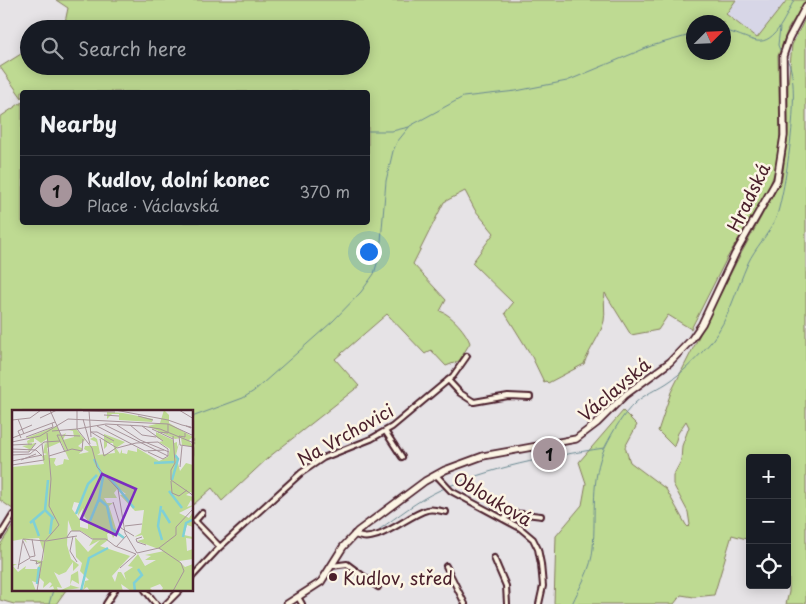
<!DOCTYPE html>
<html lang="en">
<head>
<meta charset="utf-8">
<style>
  :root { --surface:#171b24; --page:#242831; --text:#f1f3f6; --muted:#9ea1a6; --line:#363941; --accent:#a6949b }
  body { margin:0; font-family:"Playpen Sans",sans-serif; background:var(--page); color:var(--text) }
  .controls { position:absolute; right:15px; bottom:15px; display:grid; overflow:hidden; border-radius:5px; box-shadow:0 2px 12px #0003 }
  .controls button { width:45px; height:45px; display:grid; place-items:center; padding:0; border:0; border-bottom:1px solid var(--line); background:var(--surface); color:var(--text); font:25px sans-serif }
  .compass { position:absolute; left:686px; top:15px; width:45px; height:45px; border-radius:50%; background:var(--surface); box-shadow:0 2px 12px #0003; rotate:66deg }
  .you { position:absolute; left:368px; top:251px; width:18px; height:18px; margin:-12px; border:4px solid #fff; border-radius:50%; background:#1a73e8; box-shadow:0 0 0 8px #1a73e833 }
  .badge { display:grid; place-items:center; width:32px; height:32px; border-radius:50%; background:var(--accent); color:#111; font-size:16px; font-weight:700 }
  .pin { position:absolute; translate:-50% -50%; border:2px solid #fff; box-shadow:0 1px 5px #0006 }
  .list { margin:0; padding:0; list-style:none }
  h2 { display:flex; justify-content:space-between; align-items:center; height:65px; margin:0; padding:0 20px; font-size:21px }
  h2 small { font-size:16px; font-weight:400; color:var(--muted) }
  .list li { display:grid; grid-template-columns:32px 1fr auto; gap:15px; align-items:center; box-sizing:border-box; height:70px; padding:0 20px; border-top:1px solid var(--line) }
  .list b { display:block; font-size:19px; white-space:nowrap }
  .list p { margin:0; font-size:16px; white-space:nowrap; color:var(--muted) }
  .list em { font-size:16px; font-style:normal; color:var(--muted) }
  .icon { flex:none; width:28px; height:28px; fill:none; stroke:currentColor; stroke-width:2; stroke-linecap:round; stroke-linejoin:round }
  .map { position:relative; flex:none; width:806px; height:604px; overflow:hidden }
  .search { position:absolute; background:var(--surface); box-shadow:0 2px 12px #0003; left:20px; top:20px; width:350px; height:55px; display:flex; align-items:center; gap:12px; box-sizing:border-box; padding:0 18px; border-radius:28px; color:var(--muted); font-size:19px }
  .panel { position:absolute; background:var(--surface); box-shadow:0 2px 12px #0003; left:20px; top:90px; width:350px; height:135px; border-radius:5px }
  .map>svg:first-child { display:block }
  .built { fill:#d7d6e7 }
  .green { fill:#beda92; stroke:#847c5e; fill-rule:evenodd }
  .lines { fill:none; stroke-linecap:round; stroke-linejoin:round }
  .stream { stroke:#6a8992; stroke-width:1 }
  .street-casing { stroke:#4a1f2b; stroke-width:8 }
  .secondary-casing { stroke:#4a1f2b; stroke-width:9 }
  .street { stroke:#fcf5e5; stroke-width:4 }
  .secondary { stroke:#fcf5e5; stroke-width:5.5 }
  .poi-dot { fill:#4a1f2b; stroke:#fcf5e5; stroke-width:2 }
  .labels { text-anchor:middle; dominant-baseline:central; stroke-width:5; stroke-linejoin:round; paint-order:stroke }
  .street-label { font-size:18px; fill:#4a1f2b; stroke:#fcf5e5 }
  .poi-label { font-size:18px; fill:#4a1f2b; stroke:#fcf5e5; text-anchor:start }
  .inset-river { fill:none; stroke:#7fd0d6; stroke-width:2.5 }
  .inset-road { fill:none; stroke:#a8959b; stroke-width:1 }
  .view { fill:#7b2cbf; fill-opacity:0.15; stroke:#7b2cbf; stroke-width:2.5 }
  .inset-edge { fill:none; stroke:#4a1f2b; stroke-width:2.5 }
</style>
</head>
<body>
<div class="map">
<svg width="806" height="604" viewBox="0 0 806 604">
  <rect width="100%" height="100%" fill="#e6e3e6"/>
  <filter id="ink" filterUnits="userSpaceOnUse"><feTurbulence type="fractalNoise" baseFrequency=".02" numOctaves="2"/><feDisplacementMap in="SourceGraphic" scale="10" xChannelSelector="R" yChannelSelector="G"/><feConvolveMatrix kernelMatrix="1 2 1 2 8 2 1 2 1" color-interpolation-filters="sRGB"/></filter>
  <g filter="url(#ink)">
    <path class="built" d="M736,0H787L757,39L726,13Z"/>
    <path class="green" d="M56,0H736L726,14L757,38L787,0H806L788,29L778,56L780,133L777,165L769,188L727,258L691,329L668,315L658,330L631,335L605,293C603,302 606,312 604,321C600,337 589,349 584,364L548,383L546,381L544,382L531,355L505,313L513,303L472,263L494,233L475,210L465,191L444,202L413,264L446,300L440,311C451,314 467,333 470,343L459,361L446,366L431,350L425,354L387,314L335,359L359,386L269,457L222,501L212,488L193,505L192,412H14V510L0,500V117L22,102V222H368V92H22V98L0,67L29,49V66H361V29H62L64,27L68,8ZM694,22H724V52H694Z
      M806,17V604H786L789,592L787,458H750V540L732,535L714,595L694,597L681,595L674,604H554L556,536L582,505L586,483L579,462L623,411L637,425L625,447L630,462L666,489L686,525L688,527L690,525L688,512L673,484V476L681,461L682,446L689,427L686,421L678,433L674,447L658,431L671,392L737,261L782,179L788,133V86L792,45Z
      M14,524V590H66L56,604H14L0,600V545Z"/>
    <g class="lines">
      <path class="stream" d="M780,28L778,45L781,53
        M724,31C735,32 746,39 757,41C776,44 787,13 794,0
        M368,131H392L409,127
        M192,417L243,398L254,391L333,321L361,292L374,274L380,253L386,181L393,151L397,142L410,126L463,97L516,91L567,81L651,46L694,34
        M380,529C398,516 417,501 438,491C491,467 546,457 604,448
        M49,604L53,590
        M572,604C580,586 592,568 593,548C596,514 590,479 605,447C612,433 623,414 635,403C645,394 656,390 667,383C684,372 698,357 711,342C729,319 736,290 748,263C755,248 769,234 776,218C785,194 804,76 786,59"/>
      <g class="street-casing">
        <path id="street" d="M448,380L460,393L474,402L508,396L530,397
          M385,431L402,457
          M436,475L451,491L520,528L533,539L538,549L541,564L543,586L539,604
          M202,513L195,521L220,547
          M503,519C512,510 530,515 541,516
          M354,534C375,548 407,515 427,510C433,508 440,511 446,512
          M0,536L13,515
          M494,558L506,586L507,604
          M332,566L347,564L378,587
          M446,566L465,604
          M192,577L220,547L301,473L323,458L371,439L392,427L453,376L467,356
          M145,590L156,604
          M298,597L302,604
          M106,604L115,590
          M166,604L180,590"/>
      </g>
      <g class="secondary-casing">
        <path id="secondary" d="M287,604L321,582L343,547L358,531L425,481L445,470L483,456L576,439L597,423L625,395L670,362L691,340L702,324L735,254L777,180L784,136L783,56L789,38L806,6"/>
      </g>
      <use href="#street" class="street"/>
      <use href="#secondary" class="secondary"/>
    </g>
  </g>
  <circle class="poi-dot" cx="333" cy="577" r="5"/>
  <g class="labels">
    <g class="street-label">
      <text transform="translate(748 197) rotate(-64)">Hradská</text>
      <text transform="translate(614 389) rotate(-40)">Václavská</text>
      <text transform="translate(345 434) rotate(-29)">Na Vrchovici</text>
      <text transform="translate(493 498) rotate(31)">Oblouková</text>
    </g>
    <g class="poi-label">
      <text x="343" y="577">Kudlov, střed</text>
    </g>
  </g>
  <g transform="translate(12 410)">
    <rect width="181" height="181" fill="#e6e3e6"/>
    <path d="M152,0L157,5V13L181,27L177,30L181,37L170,35L169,28L163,29L136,16L148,13ZM95,2L111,3L141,9L140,12L107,10V4H100L95,9ZM45,16L49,26L54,23L51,30L62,27L61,21L56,20L64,19L73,30L66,36L71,39L67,44L77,42L72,39L73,36H85L84,32L78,29L82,27L85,29L88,43L85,45L103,43L101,33H95V36L92,39V24L113,32L104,38L108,44L110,39V43L115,44L116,40L125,42V38L147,51L156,47L158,39L147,32L151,31L144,27V22L161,30L162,33L165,32V37L167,33L164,45L168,61L174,53L181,55V85L179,82L174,85L181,87V94L179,90L175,97L181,95V96L167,103L177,108L181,102V117L175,115L172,125L181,127V129L174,128L175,141L181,139V149L167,151L173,157L181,154V181H149L151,178L148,174L138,178L141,181H119L109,174L111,181H78L75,177L71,180L73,171L77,170L68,161L70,153L64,147L63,127L76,142L88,130L77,136L81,129L69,121H60L56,110L55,135L59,149L67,155L61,161V152L54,162L47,165L42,162L50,178L45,177L46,181H35L42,179L41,176L37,178L40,174L38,172L31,178L32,172L27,167L30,155L26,173L20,171L24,181H0V154H5L1,156L6,162L14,156L13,159H25L28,154L21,150L31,151L32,143L27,128L13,129L15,133L11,129L0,131V57L32,54L30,46L35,44L31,43L33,33L30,35L33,32L34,35L35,29L29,33L22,28V32L17,33L19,34L23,33H24L16,42L17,39L10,36L16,35L15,31L20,28H14ZM49,32L57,50L52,49L51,54L44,56L42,53L44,48H37L35,38ZM106,78L114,84L108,85L123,101L132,100L129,123L122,127L130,125L132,129L125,131L152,141L133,145L139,146L133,150H144L133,156L126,144L116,156L121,157L112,163L114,170L109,162H106L103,172L100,166L118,146L88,136L96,130L95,124L99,122L101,128L105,122L97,96L101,93H95L92,88H105L102,83ZM62,92L67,93L66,106L71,98L69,107L72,106L76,111V119L68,117V110L60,99ZM66,161L67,174L60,170L58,175L68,178L47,181L58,176L59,165Z" fill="#beda92" fill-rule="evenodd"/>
    <path class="inset-river" d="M82,49L91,67L87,89L95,96L100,119L112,128M142,53L162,52M98,68L122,98M36,70L33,100L42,109M160,70L166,49L163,45M157,81L170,98M149,96L146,116L150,130M150,100L158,113M64,104L76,74L85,65M21,110L27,126M78,111L87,89M18,113L32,101M38,124L40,108M171,127L174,113L182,109M25,174L27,157M69,181L77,148L96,138M123,181L122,173L130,165L126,159"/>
    <path class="inset-road" d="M38,0L56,41M103,0L156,10L170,15L179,17V18L174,16M167,0L182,9M71,1L103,2M77,1L79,27M92,5L107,6M126,6L141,10M28,8L45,0M6,9L12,24M71,9L78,34M0,10L18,8L29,0M93,15L156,46M105,15L128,30L157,42M118,15L130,25L144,27M85,16L133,41L152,40M130,16L151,31M140,19L161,29M40,21L65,19V0M79,22L105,38L124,33L146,32L156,39V46M79,22H85L102,31M146,22L156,23V14M173,23V27L167,26L168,35L182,37M45,25L68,26M45,25L53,42M161,26L163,53L159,60V70L182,86M14,27L41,17L40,13M0,28L43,12M9,28L6,21L20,15M88,29L92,46L104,38M0,32L28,26L56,9L156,14L182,26M0,35L20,34M0,39L24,40L30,46M0,42H17L24,33M136,42L151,49L156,46M0,45L18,44L32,32L48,31M37,46L60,39L70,41L71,29M9,50L24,44M0,51L30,45M0,55L32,50L30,34M168,57L170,36M159,71L160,83L167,86L175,80M101,92L109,118L122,126M113,116L130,114M61,126L58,141L65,152M55,127L59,121H68L80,129H94L103,136L124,144M130,127L124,129L125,132L134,135M11,129L33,131M33,131L47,115L37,96L39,69L35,23M34,131L65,126M104,137L115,125M147,138L164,125V117L182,98M125,143L113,123L106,79L85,57L80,38L65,19L94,14L130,16L148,19L182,33M125,143L147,138L169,153L172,161L161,181M18,147L23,146L20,129M18,150L25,151L24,154L29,152M6,155L18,148L11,131M108,158L124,144M6,159L11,129M25,181L33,131"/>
    <path class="view" d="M90,64L124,79L104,125L69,109Z"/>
    <rect width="181" height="181" class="inset-edge"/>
  </g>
</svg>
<div class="controls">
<button>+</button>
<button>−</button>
<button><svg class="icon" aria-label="locate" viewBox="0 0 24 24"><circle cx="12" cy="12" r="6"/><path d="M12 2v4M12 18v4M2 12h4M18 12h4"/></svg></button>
</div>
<svg class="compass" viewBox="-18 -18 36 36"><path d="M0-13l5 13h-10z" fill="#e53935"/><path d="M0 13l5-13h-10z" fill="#9ea1a6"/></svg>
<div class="you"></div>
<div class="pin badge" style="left:549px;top:454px">1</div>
<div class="search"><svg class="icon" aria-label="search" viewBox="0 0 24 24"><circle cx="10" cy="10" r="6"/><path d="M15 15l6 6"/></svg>Search here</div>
<section class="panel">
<h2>Nearby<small></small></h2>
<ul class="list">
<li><span class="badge">1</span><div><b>Kudlov, dolní konec</b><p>Place · Václavská</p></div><em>370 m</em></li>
</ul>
</section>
</div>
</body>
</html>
